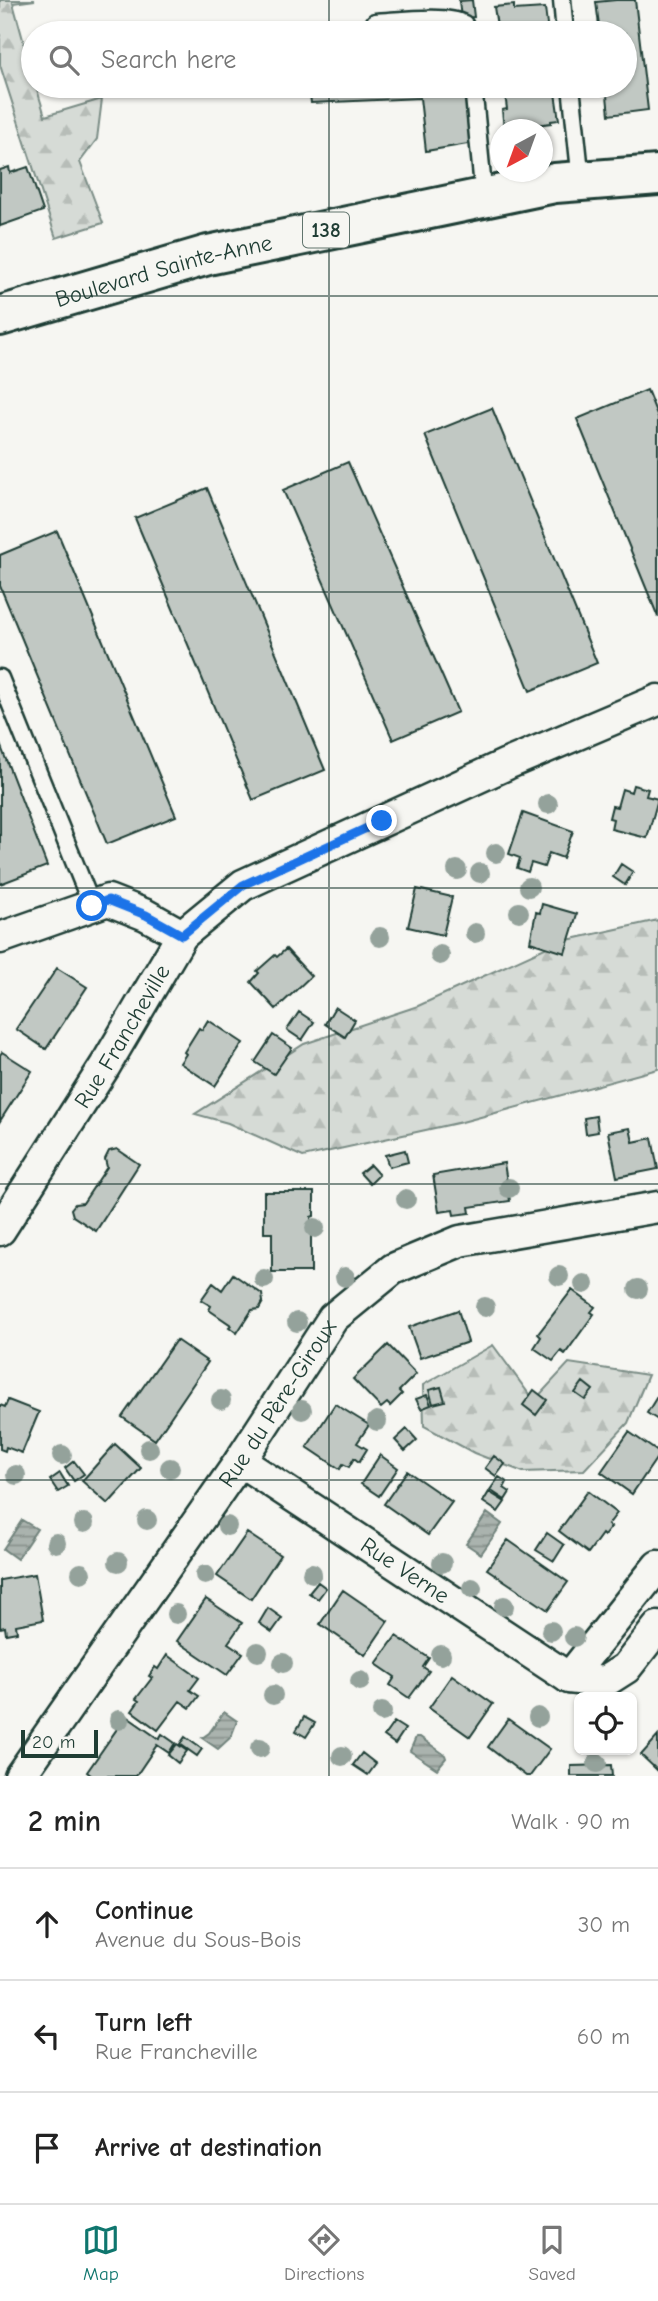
<!DOCTYPE html>
<html lang="en">
<head>
<meta charset="utf-8">
<style>
  :root { --surface:#fff; --page:#f2f2f2; --text:#222; --muted:#767676; --line:#e0e0e0; --accent:#0f766e }
  body { margin:0; font-family:"Comic Neue",sans-serif; background:var(--page); color:var(--text) }
  .controls { position:absolute; right:21px; bottom:21px; display:grid; overflow:hidden; border-radius:10px; box-shadow:0 2px 5px #0004 }
  .controls button { width:63px; height:63px; display:grid; place-items:center; padding:0; border:0; border-bottom:2px solid var(--line); background:var(--surface); color:var(--text); font:35px sans-serif }
  .compass { position:absolute; left:490px; top:119px; width:63px; height:63px; border-radius:50%; background:var(--surface); box-shadow:0 2px 5px #0004; rotate:221deg }
  .scale { position:absolute; left:21px; bottom:18px; width:77px; box-sizing:border-box; padding-left:7px; border:4px solid #1f3d34; border-top:0; font-size:19px; line-height:24px; white-space:nowrap; color:#1f3d34; -webkit-text-stroke:5px #f6f6f2; paint-order:stroke }
  .stop { position:absolute; width:21px; height:21px; margin:-16px; border:5px solid #1a73e8; border-radius:50%; background:#fff }
  .stop.end { background:#1a73e8; border-color:#fff; box-shadow:0 2px 7px #0008 }
  .list { margin:0; padding:0; list-style:none }
  h2 { display:flex; justify-content:space-between; align-items:center; height:91px; margin:0; padding:0 28px; font-size:30px }
  h2 small { font-size:23px; font-weight:400; color:var(--muted) }
  .list li { display:grid; grid-template-columns:46px 1fr auto; gap:21px; align-items:center; box-sizing:border-box; height:112px; padding:0 28px; border-top:2px solid var(--line) }
  .list b { display:block; font-size:26px; white-space:nowrap }
  .list p { margin:0; font-size:23px; white-space:nowrap; color:var(--muted) }
  .list em { font-size:23px; font-style:normal; color:var(--muted) }
  .icon { flex:none; width:38px; height:38px; fill:none; stroke:currentColor; stroke-width:2; stroke-linecap:round; stroke-linejoin:round }
  .map { position:relative; flex:none; width:658px; height:1776px; overflow:hidden }
  .search { position:absolute; background:var(--surface); box-shadow:0 2px 5px #0004; left:21px; right:21px; top:21px; height:77px; display:flex; align-items:center; gap:18px; box-sizing:border-box; padding:0 24px; border-radius:38px; color:var(--muted); font-size:26px }
  .sheet { height:427px; background:var(--surface) }
  nav { display:flex; justify-content:space-around; align-items:center; box-sizing:border-box; height:98px; border-top:2px solid var(--line); background:var(--surface); font-size:19px; color:var(--muted) }
  nav a { display:grid; justify-items:center; gap:4px }
  nav .on { color:var(--accent) }
  .map>svg:first-child { display:block }
  .forest { fill:url(#forest-firs); stroke:#7a8c85; stroke-width:2 }
  .water { fill:url(#water-rules); stroke:#72847d; stroke-width:2 }
  .building { fill:#c1c8c3; stroke:#1f3d34; stroke-width:2 }
  .lines { fill:none; stroke-linecap:round; stroke-linejoin:round }
  .service-casing { stroke:#1f3d34; stroke-width:21 }
  .minor-casing { stroke:#1f3d34; stroke-width:35 }
  .primary-casing { stroke:#1f3d34; stroke-width:44 }
  .service { stroke:#f6f6f2; stroke-width:16 }
  .minor { stroke:#f6f6f2; stroke-width:30 }
  .primary { stroke:#f6f6f2; stroke-width:38 }
  .tree { fill:#94a29b }
  .route { stroke:#1a73e8; stroke-width:9 }
  .grid { fill:none; stroke:#1f3d34; stroke-width:2; stroke-opacity:0.55 }
  .labels { text-anchor:middle; dominant-baseline:central; stroke-width:7; stroke-linejoin:round; paint-order:stroke }
  .shield { fill:#f6f6f2; stroke:#60746d; stroke-width:2 }
  .shield-label { font-size:21px; font-weight:bold; fill:#1f3d34 }
  .street-label { font-size:23px; fill:#1f3d34; stroke:#f6f6f2 }
</style>
</head>
<body>
<div class="map">
<svg width="658" height="1776" viewBox="0 0 658 1776">
  <defs>
    <pattern id="forest-firs" width="22" height="20" patternUnits="userSpaceOnUse" patternTransform="scale(1.75)"><rect width="22" height="20" fill="#d6dbd6"/><path d="M5 1l3.5 6h-7zM16 11l3.5 6h-7z" fill="#b7bdb8"/></pattern>
    <pattern id="water-rules" width="6" height="5" patternUnits="userSpaceOnUse" patternTransform="scale(1.75)"><rect width="6" height="5" fill="#aab3ae"/><path d="M0 2.5h6" fill="none" stroke="#8a938e"/></pattern>
  </defs>
  <rect width="100%" height="100%" fill="#f6f6f2"/>
  <filter id="ink" filterUnits="userSpaceOnUse"><feTurbulence type="fractalNoise" baseFrequency=".0143" numOctaves="2"/><feDisplacementMap in="SourceGraphic" scale="14" xChannelSelector="R" yChannelSelector="G"/><feConvolveMatrix kernelMatrix="1 2 1 2 8 2 1 2 1" color-interpolation-filters="sRGB"/></filter>
  <g filter="url(#ink)">
    <path class="forest" d="M0,0H35L13,3L33,76V86H36L45,116L102,99L97,139L80,162L103,223L56,238L0,65Z
      M658,920V1069L462,1122L303,1157L228,1123L195,1114L304,1044L418,1006L558,942Z
      M493,1345L534,1401L569,1363L648,1375L628,1423L584,1470L523,1472L474,1453L424,1426L423,1385Z"/>
    <path class="water" d="M487,1513L502,1524L481,1554L466,1544Z
      M22,1520L37,1529L17,1559L3,1549Z
      M224,1712L237,1721L231,1737L218,1749L202,1738L209,1733Z
      M416,1737H420L445,1755L446,1758L437,1769L410,1751Z"/>
    <path class="building" d="M472,0L474,17L461,18L459,1Z
      M616,0H635L648,110L609,115L606,86H625V33H600L596,2Z
      M514,5V10L545,8L548,33H498L494,7Z
      M309,86H469L474,143L426,151L420,98L311,103Z
      M504,86H554L559,120L551,121V123L504,129L502,110L507,109Z
      M9,167L10,173L28,167L43,211L0,226V170Z
      M647,390L658,417V617L577,419Z
      M492,408L597,663L530,691L425,435Z
      M348,462L458,712L393,740L283,490Z
      M207,488L325,770L253,800L135,518Z
      M57,531L176,816L107,844L0,586V555Z
      M0,744L47,866L0,884Z
      M633,785L648,789L646,796L658,799L647,838L611,829L613,819L609,818L612,806L617,807L622,789L631,792Z
      M523,813L573,831L563,858L549,853L544,867L531,863L528,872L517,868L520,858L509,854Z
      M621,864L633,872L625,885L613,877Z
      M417,889L452,897L443,935L408,927Z
      M542,904L577,914L565,953L530,942L536,912L540,913Z
      M286,949L311,976L276,1009L251,982L259,973L257,971L275,955L277,957Z
      M57,968L87,987L46,1049L16,1029Z
      M335,1007L355,1020L345,1037L325,1024Z
      M299,1012L314,1022L302,1040L287,1030Z
      M208,1020L243,1043L215,1086L180,1063L186,1054L184,1052L199,1028L202,1030Z
      M273,1035L292,1048L274,1074L255,1062Z
      M2,1052L32,1071L0,1121V1055Z
      M596,1116L598,1132L586,1134L584,1118Z
      M630,1128L633,1142L652,1138L658,1169L617,1177L608,1132Z
      M117,1149L139,1164L96,1231L73,1216L71,1209L75,1204L83,1203L107,1167L105,1159L109,1151Z
      M405,1150L408,1162L389,1167L385,1155Z
      M504,1163L510,1201L469,1207L470,1213L454,1215L453,1210L439,1212L433,1175Z
      M370,1165L379,1175L370,1184L360,1173Z
      M264,1192H314V1216L311,1217V1272H272V1233H264Z
      M233,1274L262,1294L263,1302L259,1309L252,1310L237,1333L229,1327L231,1325L209,1310L211,1306L201,1300L213,1283L222,1290Z
      M572,1290L595,1307L591,1312L594,1314L565,1354L561,1351L553,1361L534,1348L541,1337L538,1334Z
      M458,1310L468,1342L420,1358L409,1327Z
      M176,1340L208,1362L155,1440L122,1417Z
      M388,1345L416,1374L399,1391L402,1394L390,1406L387,1403L381,1408L353,1379Z
      M583,1382L593,1390L585,1400L575,1393Z
      M441,1387L445,1401L433,1404L429,1390Z
      M534,1390L547,1400L536,1415L523,1405Z
      M427,1395L431,1405L421,1409L416,1399Z
      M658,1395V1420L647,1413Z
      M8,1400L39,1412L22,1453L6,1447L5,1451L0,1449V1405L5,1407Z
      M335,1404L369,1425L357,1443L367,1449L359,1462L354,1458L349,1467L343,1464L340,1469L307,1447Z
      M407,1429L417,1440L405,1451L395,1440Z
      M629,1432L658,1452V1456L632,1494L601,1472Z
      M115,1444L141,1468L108,1504L82,1481Z
      M380,1455L398,1468L379,1496L361,1484Z
      M494,1456L505,1464L496,1476L485,1468Z
      M74,1461L84,1474L74,1481L65,1468Z
      M407,1471L452,1502L428,1535L384,1504Z
      M60,1473L68,1486L58,1492L50,1480Z
      M499,1477L507,1482L504,1488L510,1492L505,1500L490,1490Z
      M588,1491L617,1513L608,1525L611,1527L604,1536L602,1534L588,1553L559,1531Z
      M489,1492L505,1502L498,1512L483,1502Z
      M247,1533L280,1555L251,1599L217,1576Z
      M547,1533L564,1545L554,1561L536,1550Z
      M508,1540L568,1582L548,1610L487,1569Z
      M35,1574L43,1620L16,1625L17,1632L6,1634L5,1627L0,1628V1580Z
      M318,1582L326,1588L318,1599L309,1593Z
      M343,1590L388,1621L365,1655L320,1624Z
      M206,1599L242,1623L228,1643L243,1653L227,1675L177,1641Z
      M268,1608L282,1618L272,1632L259,1623Z
      M396,1636L429,1658L423,1667L429,1671L409,1698L390,1685L395,1677L376,1664Z
      M167,1655L199,1678L190,1690L199,1696L190,1708L180,1701L158,1730L132,1711L139,1701L136,1699L152,1678L149,1676L155,1667L158,1669Z
      M452,1675L493,1704L470,1737L429,1708Z
      M126,1716L159,1739L162,1734L175,1743L169,1753L157,1745L136,1776H92L87,1772Z
      M304,1717L315,1723L306,1737L296,1731Z
      M508,1719L550,1749L530,1776H526L488,1747Z
      M394,1722L405,1729L395,1744L384,1736Z
      M658,1736V1771L641,1755Z
      M185,1737L202,1749L197,1756L180,1744Z
      M177,1744L187,1751L178,1763L168,1755Z
      M362,1753L376,1764L368,1775L353,1765Z
      M611,1765L612,1776H571V1766Z"/>
    <g class="lines">
      <g class="service-casing">
        <path id="service" d="M562,0L565,33
          M375,22C397,21 447,14 464,24L468,33
          M473,86L484,198
          M571,86L581,181
          M0,678L92,906"/>
      </g>
      <g class="minor-casing">
        <g id="minor">
          <path d="M0,938L108,900L146,915L182,935"/>
          <path id="s1" d="M0,1230L105,1066L182,935L243,885L507,764L658,700"/>
          <path id="s2" d="M240,1461L569,1678L604,1682L626,1668L658,1627"/>
          <path d="M569,1678L658,1566"/>
          <path id="s3" d="M20,1776L240,1461L333,1318L393,1269L460,1241L658,1207"/>
        </g>
      </g>
      <g class="primary-casing">
        <g id="primary">
          <path id="s4" d="M0,316L208,255L555,183L658,175"/>
        </g>
      </g>
      <use href="#service" class="service"/>
      <use href="#minor" class="minor"/>
      <use href="#primary" class="primary"/>
    </g>
    <g class="tree">
      <circle cx="548" cy="804" r="10"/>
      <circle cx="496" cy="853" r="10"/>
      <circle cx="457" cy="870" r="10"/>
      <circle cx="480" cy="873" r="10"/>
      <circle cx="529" cy="887" r="10"/>
      <circle cx="519" cy="912" r="10"/>
      <circle cx="475" cy="933" r="10"/>
      <circle cx="380" cy="937" r="10"/>
      <circle cx="440" cy="955" r="10"/>
      <circle cx="509" cy="1188" r="10"/>
      <circle cx="406" cy="1199" r="10"/>
      <circle cx="315" cy="1228" r="10"/>
      <circle cx="559" cy="1276" r="10"/>
      <circle cx="345" cy="1277" r="10"/>
      <circle cx="264" cy="1279" r="10"/>
      <circle cx="584" cy="1284" r="10"/>
      <circle cx="638" cy="1289" r="10"/>
      <circle cx="485" cy="1307" r="10"/>
      <circle cx="297" cy="1322" r="10"/>
      <circle cx="221" cy="1400" r="10"/>
      <circle cx="302" cy="1410" r="10"/>
      <circle cx="377" cy="1421" r="10"/>
      <circle cx="149" cy="1449" r="10"/>
      <circle cx="62" cy="1455" r="10"/>
      <circle cx="170" cy="1468" r="10"/>
      <circle cx="16" cy="1475" r="10"/>
      <circle cx="147" cy="1520" r="10"/>
      <circle cx="84" cy="1523" r="10"/>
      <circle cx="227" cy="1526" r="10"/>
      <circle cx="56" cy="1543" r="10"/>
      <circle cx="118" cy="1562" r="10"/>
      <circle cx="442" cy="1563" r="10"/>
      <circle cx="81" cy="1573" r="10"/>
      <circle cx="312" cy="1573" r="10"/>
      <circle cx="205" cy="1575" r="10"/>
      <circle cx="472" cy="1588" r="10"/>
      <circle cx="504" cy="1606" r="10"/>
      <circle cx="176" cy="1614" r="10"/>
      <circle cx="551" cy="1631" r="10"/>
      <circle cx="574" cy="1637" r="10"/>
      <circle cx="258" cy="1652" r="10"/>
      <circle cx="441" cy="1655" r="10"/>
      <circle cx="283" cy="1663" r="10"/>
      <circle cx="360" cy="1681" r="10"/>
      <circle cx="273" cy="1695" r="10"/>
      <circle cx="382" cy="1712" r="10"/>
      <circle cx="538" cy="1717" r="10"/>
      <circle cx="119" cy="1720" r="10"/>
      <circle cx="260" cy="1748" r="10"/>
      <circle cx="342" cy="1756" r="10"/>
      <circle cx="597" cy="1763" r="10"/>
    </g>
  </g>
  <g class="lines" filter="url(#ink)">
    <path class="route" d="M92,906L108,900L146,915L182,935L243,885L382,821"/>
  </g>
  <path class="grid" d="M329,0V33M329,86V1776M0,296H658M0,592H658M0,888H658M0,1184H658M0,1480H658"/>
  <g class="labels">
    <rect class="shield" x="303" y="212.5" width="46" height="35" rx="5"/>
    <g class="shield-label">
      <text x="326" y="230">138</text>
    </g>
    <g class="street-label">
      <text stroke="none"><textPath href="#s4" startOffset="170">Boulevard Sainte-Anne</textPath></text>
      <text stroke="none"><textPath href="#s1" startOffset="229">Rue Francheville</textPath></text>
      <text stroke="none"><textPath href="#s3" startOffset="453">Rue du Père-Giroux</textPath></text>
      <text stroke="none"><textPath href="#s2" startOffset="198">Rue Verne</textPath></text>
    </g>
  </g>
</svg>
<div class="controls">
<button><svg class="icon" aria-label="locate" viewBox="0 0 24 24"><circle cx="12" cy="12" r="6"/><path d="M12 2v4M12 18v4M2 12h4M18 12h4"/></svg></button>
</div>
<svg class="compass" viewBox="-18 -18 36 36"><path d="M0-13l5 13h-10z" fill="#e53935"/><path d="M0 13l5-13h-10z" fill="#767676"/></svg>
<div class="scale">20 m</div>
<div class="stop" style="left:92px;top:906px"></div>
<div class="stop end" style="left:382px;top:821px"></div>
<div class="search"><svg class="icon" aria-label="search" viewBox="0 0 24 24"><circle cx="10" cy="10" r="6"/><path d="M15 15l6 6"/></svg>Search here</div>
</div>
<section class="sheet">
<h2>2 min<small>Walk · 90 m</small></h2>
<ul class="list">
<li><svg class="icon" aria-label="ahead" viewBox="0 0 24 24"><path d="M12 20V5M6 11l6-6 6 6"/></svg><div><b>Continue</b><p>Avenue du Sous-Bois</p></div><em>30 m</em></li>
<li><svg class="icon" aria-label="left" viewBox="0 0 24 24"><path d="M17 20v-9H6M10 6l-5 5 5 5"/></svg><div><b>Turn left</b><p>Rue Francheville</p></div><em>60 m</em></li>
<li><svg class="icon" aria-label="arrive" viewBox="0 0 24 24"><path d="M6 21V4h12l-3 4 3 4H6"/></svg><div><b>Arrive at destination</b></div></li>
</ul>
</section>
<nav>
<a class="on"><svg class="icon" aria-label="map" viewBox="0 0 24 24"><path d="M3 6l6-2 6 2 6-2v14l-6 2-6-2-6 2zM9 4v14M15 6v14"/></svg>Map</a>
<a><svg class="icon" aria-label="directions" viewBox="0 0 24 24"><path d="M12 3l9 9-9 9-9-9zM9 14v-3h6M13 9l2 2-2 2"/></svg>Directions</a>
<a><svg class="icon" aria-label="saved" viewBox="0 0 24 24"><path d="M7 4h10v16l-5-4-5 4z"/></svg>Saved</a>
</nav>
</body>
</html>
